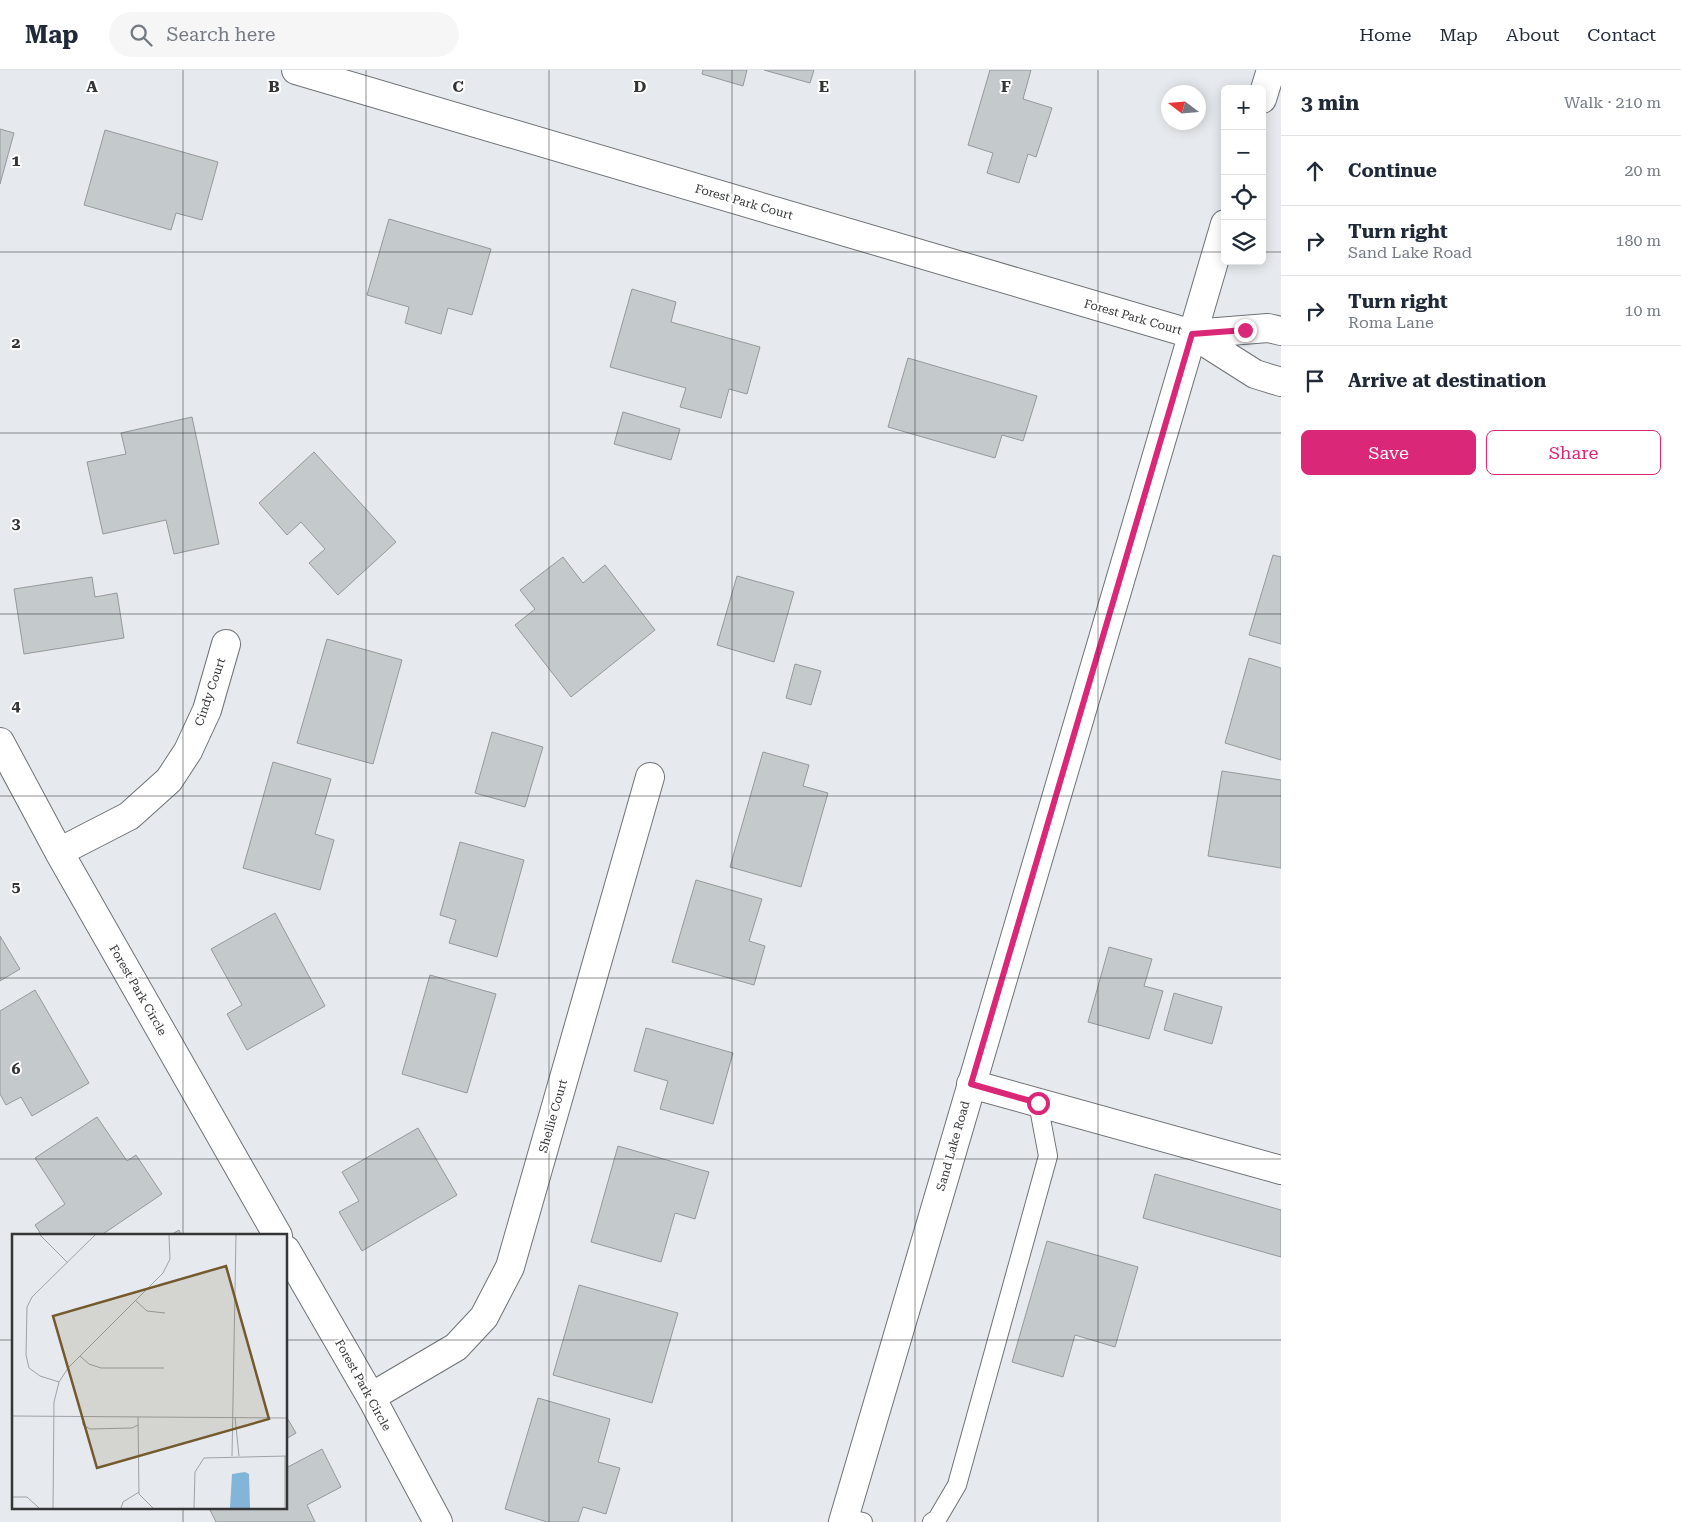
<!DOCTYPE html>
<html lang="en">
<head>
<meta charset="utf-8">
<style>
  :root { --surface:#fff; --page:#f6f6f7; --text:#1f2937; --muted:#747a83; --line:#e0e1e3; --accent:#db2777 }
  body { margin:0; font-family:"Roboto Serif",serif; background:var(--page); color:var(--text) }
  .controls { position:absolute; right:15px; top:15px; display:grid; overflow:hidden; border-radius:8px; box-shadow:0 2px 12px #0003 }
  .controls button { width:45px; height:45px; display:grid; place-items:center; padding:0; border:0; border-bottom:1px solid var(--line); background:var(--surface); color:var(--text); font:25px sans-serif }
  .compass { position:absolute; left:1161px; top:15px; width:45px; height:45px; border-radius:50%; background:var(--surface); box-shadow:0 2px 12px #0003; rotate:286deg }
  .stop { position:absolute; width:15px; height:15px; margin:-11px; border:4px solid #db2777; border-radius:50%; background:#fff }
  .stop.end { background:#db2777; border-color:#fff; box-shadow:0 1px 5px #0008 }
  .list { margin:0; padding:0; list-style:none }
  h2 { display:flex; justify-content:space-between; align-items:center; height:65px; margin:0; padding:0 20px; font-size:21px }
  h2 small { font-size:16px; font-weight:400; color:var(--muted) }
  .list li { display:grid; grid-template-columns:32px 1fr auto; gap:15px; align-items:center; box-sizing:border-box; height:70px; padding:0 20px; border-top:1px solid var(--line) }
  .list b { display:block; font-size:19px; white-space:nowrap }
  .list p { margin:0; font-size:16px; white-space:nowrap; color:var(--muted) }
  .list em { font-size:16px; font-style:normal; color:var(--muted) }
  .actions { display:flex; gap:10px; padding:15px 20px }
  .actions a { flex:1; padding:11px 0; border:1px solid var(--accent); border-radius:8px; text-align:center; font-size:18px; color:var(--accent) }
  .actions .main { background:var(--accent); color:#fff }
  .icon { flex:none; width:28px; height:28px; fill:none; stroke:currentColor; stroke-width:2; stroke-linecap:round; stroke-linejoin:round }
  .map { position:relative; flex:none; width:1281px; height:1452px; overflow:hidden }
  header { display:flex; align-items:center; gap:30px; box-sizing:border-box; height:70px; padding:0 25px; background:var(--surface); border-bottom:1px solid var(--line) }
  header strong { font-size:24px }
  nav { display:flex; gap:28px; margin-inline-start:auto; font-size:18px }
  .search { width:350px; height:45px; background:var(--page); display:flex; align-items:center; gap:12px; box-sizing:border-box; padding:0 18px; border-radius:28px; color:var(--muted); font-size:19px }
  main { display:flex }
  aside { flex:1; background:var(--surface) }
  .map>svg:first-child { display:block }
  .building { fill:#c4c9cc; stroke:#94999c }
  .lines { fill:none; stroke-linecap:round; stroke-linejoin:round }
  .lane-casing { stroke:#6e7275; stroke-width:20 }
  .street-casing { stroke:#6e7275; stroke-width:30 }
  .secondary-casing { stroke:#6e7275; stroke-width:30 }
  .lane { stroke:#fff; stroke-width:18 }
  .street { stroke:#fff; stroke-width:28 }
  .secondary { stroke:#fff; stroke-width:28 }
  .route { stroke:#db2777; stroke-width:6 }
  .grid { fill:none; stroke:#333536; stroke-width:1; stroke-opacity:0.55 }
  .labels { text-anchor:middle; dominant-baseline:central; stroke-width:4; stroke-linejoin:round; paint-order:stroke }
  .street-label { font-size:12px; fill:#333536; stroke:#fff }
  .inset-road { fill:none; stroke:#9ea2a4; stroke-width:1 }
  .view { fill:#73592b; fill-opacity:0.15; stroke:#73592b; stroke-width:2.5 }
  .inset-edge { fill:none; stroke:#333536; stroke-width:2.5 }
  .grid-label { font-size:16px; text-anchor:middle; font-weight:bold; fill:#333536; stroke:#fff; stroke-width:4; stroke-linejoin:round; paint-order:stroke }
</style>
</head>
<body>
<header>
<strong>Map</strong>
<div class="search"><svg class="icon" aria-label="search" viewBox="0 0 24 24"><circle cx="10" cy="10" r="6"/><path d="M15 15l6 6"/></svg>Search here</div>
<nav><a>Home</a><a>Map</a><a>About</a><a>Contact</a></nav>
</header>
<main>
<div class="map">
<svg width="1281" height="1452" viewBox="0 0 1281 1452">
  <rect width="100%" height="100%" fill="#e6eaee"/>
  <path class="building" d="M703,0H747L743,16L702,4Z
    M764,0H814L810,13Z
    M990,0H1031L1023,29L1052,38L1036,87L1028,84L1019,113L987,103L993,83L968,75Z
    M0,59L14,63L0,114Z
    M105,60L218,92L202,150L176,143L171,160L84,135Z
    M389,149L491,179L472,245L448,238L441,264L405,253L409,237L367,225Z
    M632,219L676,232L671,252L760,277L747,324L729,319L721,348L680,337L686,318L610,297Z
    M908,288L1037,326L1023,371L1002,365L995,388L888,357Z
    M623,342L680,359L671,390L614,374Z
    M192,347L219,474L174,484L166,450L103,464L87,392L126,384L121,363Z
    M314,382L396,472L338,525L309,493L325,479L301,452L287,465L259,433Z
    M1273,485L1281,487V574L1249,565Z
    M563,487L583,513L605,495L655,560L571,627L515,555L535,539L520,520Z
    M737,506L794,522L774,592L717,575Z
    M92,507L95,527L117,523L124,568L24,584L14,519Z
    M327,569L402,590L373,694L297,673Z
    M1249,588L1281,598V690L1225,673Z
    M795,594L821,601L811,635L786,628Z
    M492,662L543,677L525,737L475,723Z
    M763,682L809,695L803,716L828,723L801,817L730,797Z
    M273,692L331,709L315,764L334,770L320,820L243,798Z
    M1222,701L1281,710V798L1208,786Z
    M460,772L524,790L497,887L449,873L456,850L440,845Z
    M696,810L762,829L749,871L765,876L754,915L672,892Z
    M275,843L325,936L247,980L227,944L242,935L211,879Z
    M0,866L20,899L0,911Z
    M1109,877L1152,889L1144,916L1163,921L1149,969L1088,952Z
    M430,905L496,924L467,1023L402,1004Z
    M35,920L89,1013L32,1046L21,1027L6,1035L0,1024V941Z
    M1174,923L1222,937L1212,974L1164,960Z
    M646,958L733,983L713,1054L660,1039L668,1011L634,1001Z
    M97,1047L127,1091L136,1085L162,1124L100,1166H42L35,1155L65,1134L35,1088Z
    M418,1058L457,1125L362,1181L339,1142L359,1131L342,1102Z
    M618,1076L709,1102L695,1149L675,1143L661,1192L591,1172Z
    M1155,1104L1281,1140V1187L1143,1148Z
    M179,1160L182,1166H169Z
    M1047,1171L1138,1197L1115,1277L1075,1265L1063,1307L1012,1292Z
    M579,1215L678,1243L652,1333L553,1305Z
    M538,1328L610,1349L598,1392L620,1398L606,1444L583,1437L578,1452H547L505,1439Z
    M286,1346L296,1363L286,1369Z
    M322,1379L341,1417L307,1435L315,1452H216L209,1438H286V1398Z"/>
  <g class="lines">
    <g class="lane-casing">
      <path id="lane" d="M844,1448L863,1452
        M932,1452L937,1449L957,1415L1048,1086L1038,1033"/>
    </g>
    <g class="street-casing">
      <path id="street" d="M296,0L1192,264L1255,304L1281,312
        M1192,264L1268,258L1281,261
        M0,672L59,782L278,1166
        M59,782L129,746L169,710L188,681L207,640L226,574
        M971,1014L1281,1100
        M286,1180L371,1327L438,1452
        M371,1327L456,1277L484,1247L510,1197L650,707"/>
    </g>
    <g class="secondary-casing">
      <path id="secondary" d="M1262,29L1271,0
        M843,1452L1225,154"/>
    </g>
    <use href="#lane" class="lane"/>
    <use href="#street" class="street"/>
    <use href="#secondary" class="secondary"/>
  </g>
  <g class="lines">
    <path class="route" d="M1038,1033L971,1014L1192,264L1245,260"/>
  </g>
  <path class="grid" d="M183,0V1166M366,0V1452M549,0V1452M732,0V1452M915,0V1452M1098,0V1452M0,182H1225M1262,182H1281M0,363H1281M0,544H1281M0,726H1281M0,908H1281M0,1089H1281M0,1270H14M286,1270H1281M183,1438V1452"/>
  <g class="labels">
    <g class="street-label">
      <text transform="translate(744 132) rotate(16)">Forest Park Court</text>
      <text transform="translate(1133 247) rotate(16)">Forest Park Court</text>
      <text transform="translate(210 622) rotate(-71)">Cindy Court</text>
      <text transform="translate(138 920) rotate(60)">Forest Park Circle</text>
      <text transform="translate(553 1046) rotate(-74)">Shellie Court</text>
      <text transform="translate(953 1076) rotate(-74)">Sand Lake Road</text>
      <text transform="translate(363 1315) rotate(61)">Forest Park Circle</text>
    </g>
  </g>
  <g transform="translate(12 1164)">
    <rect width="275" height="275" fill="#e6eaee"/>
    <path d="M233,238L237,240L238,274H218L220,240Z" fill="#83b5d8"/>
    <path class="inset-road" d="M28,1L55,28M123,66L135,77L153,79M68,122L77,130L89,134H152M47,148L28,142L17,134L14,121L15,73L20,63L83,1M0,182L275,184M70,182L71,191L78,195L120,194L126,191M126,183L127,260L141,274M223,183L227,222M220,222L224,1M0,263H15L27,274M41,274L42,168L47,148L56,134L151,39L158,25L157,1M109,274L111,268L127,258M182,274L183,238L192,224L275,222M273,274V222"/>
    <path class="view" d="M214,32L257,185L85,234L41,82Z"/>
    <rect width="275" height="275" class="inset-edge"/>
  </g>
  <g class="grid-label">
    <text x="92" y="22">A</text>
    <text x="274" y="22">B</text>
    <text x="458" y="22">C</text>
    <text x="640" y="22">D</text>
    <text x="824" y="22">E</text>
    <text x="1006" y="22">F</text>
    <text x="16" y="96">1</text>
    <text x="16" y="278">2</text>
    <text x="16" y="459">3</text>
    <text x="16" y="641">4</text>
    <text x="16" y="822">5</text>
    <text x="16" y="1004">6</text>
  </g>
</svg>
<div class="controls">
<button>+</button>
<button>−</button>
<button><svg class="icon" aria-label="locate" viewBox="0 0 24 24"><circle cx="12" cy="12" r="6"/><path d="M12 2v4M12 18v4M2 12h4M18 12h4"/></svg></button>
<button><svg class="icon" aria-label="layers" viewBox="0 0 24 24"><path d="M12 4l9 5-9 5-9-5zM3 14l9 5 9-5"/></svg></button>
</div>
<svg class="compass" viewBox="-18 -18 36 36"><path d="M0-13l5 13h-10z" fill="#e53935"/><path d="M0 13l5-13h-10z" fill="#747a83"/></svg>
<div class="stop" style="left:1038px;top:1033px"></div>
<div class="stop end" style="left:1245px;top:260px"></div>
</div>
<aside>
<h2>3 min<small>Walk · 210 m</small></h2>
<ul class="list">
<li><svg class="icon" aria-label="ahead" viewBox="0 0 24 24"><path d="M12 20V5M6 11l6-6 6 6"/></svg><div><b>Continue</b></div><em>20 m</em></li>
<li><svg class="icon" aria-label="right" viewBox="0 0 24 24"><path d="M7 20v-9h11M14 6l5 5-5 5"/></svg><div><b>Turn right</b><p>Sand Lake Road</p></div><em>180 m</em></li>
<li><svg class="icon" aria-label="right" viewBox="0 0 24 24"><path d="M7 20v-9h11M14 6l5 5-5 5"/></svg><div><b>Turn right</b><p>Roma Lane</p></div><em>10 m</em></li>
<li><svg class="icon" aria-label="arrive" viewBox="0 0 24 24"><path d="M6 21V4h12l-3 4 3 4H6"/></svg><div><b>Arrive at destination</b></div></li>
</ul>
<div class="actions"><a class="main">Save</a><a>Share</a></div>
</aside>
</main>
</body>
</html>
